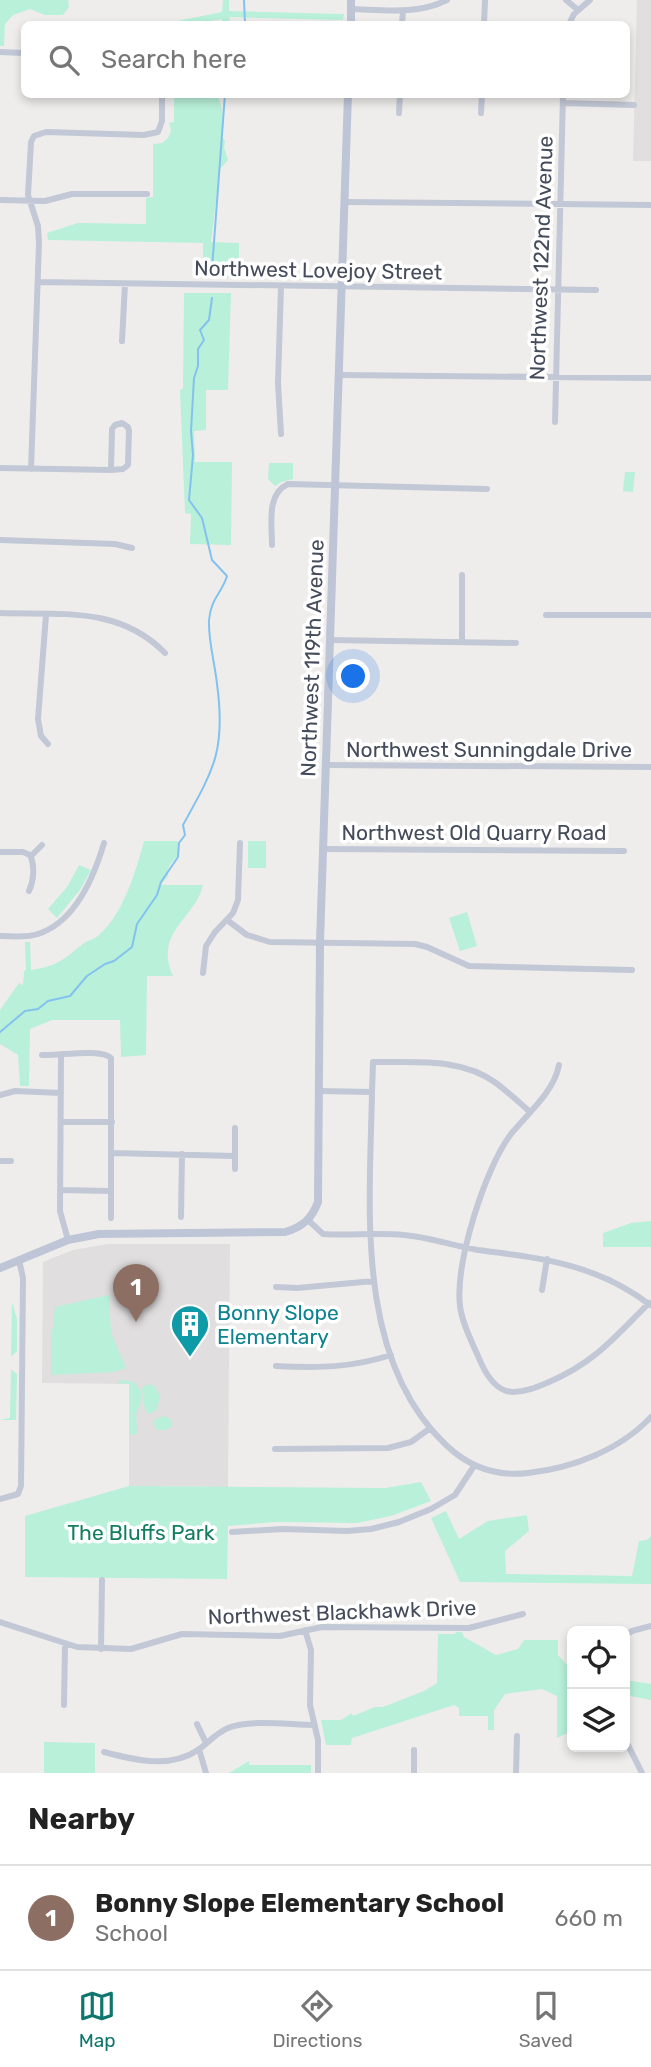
<!DOCTYPE html>
<html lang="en">
<head>
<meta charset="utf-8">
<style>
  :root { --surface:#fff; --page:#f2f2f2; --text:#222; --muted:#767676; --line:#e0e0e0; --accent:#0f766e }
  body { margin:0; font-family:Rubik,sans-serif; background:var(--page); color:var(--text) }
  .controls { position:absolute; right:21px; bottom:21px; display:grid; overflow:hidden; border-radius:10px; box-shadow:0 4px 10px #0003 }
  .controls button { width:63px; height:63px; display:grid; place-items:center; padding:0; border:0; border-bottom:2px solid var(--line); background:var(--surface); color:var(--text); font:35px sans-serif }
  .you { position:absolute; left:354px; top:677px; width:24px; height:24px; margin:-18px; border:5px solid #fff; border-radius:50%; background:#1a73e8; box-shadow:0 0 0 10px #1a73e833 }
  .badge { display:grid; place-items:center; width:46px; height:46px; border-radius:50%; background:var(--accent); color:#fff; font-size:23px; font-weight:700 }
  .pin { position:absolute; translate:-50% -58px; filter:drop-shadow(0 2px 4px #0008) }
  .pin::after { content:''; position:absolute; top:37px; width:24px; height:21px; background:inherit; clip-path:polygon(0 0,100% 0,50% 100%) }
  .list { margin:0; padding:0; list-style:none }
  h2 { display:flex; justify-content:space-between; align-items:center; height:91px; margin:0; padding:0 28px; font-size:30px }
  h2 small { font-size:23px; font-weight:400; color:var(--muted) }
  .list li { display:grid; grid-template-columns:46px 1fr auto; gap:21px; align-items:center; box-sizing:border-box; height:105px; padding:0 28px; border-top:2px solid var(--line) }
  .list b { display:block; font-size:26px; white-space:nowrap }
  .list p { margin:0; font-size:23px; white-space:nowrap; color:var(--muted) }
  .list em { font-size:23px; font-style:normal; color:var(--muted) }
  .icon { flex:none; width:38px; height:38px; fill:none; stroke:currentColor; stroke-width:2; stroke-linecap:round; stroke-linejoin:round }
  .map { position:relative; flex:none; width:651px; height:1773px; overflow:hidden }
  .search { position:absolute; background:var(--surface); box-shadow:0 4px 10px #0003; left:21px; right:21px; top:21px; height:77px; display:flex; align-items:center; gap:18px; box-sizing:border-box; padding:0 24px; border-radius:10px; color:var(--muted); font-size:26px }
  .sheet { height:196px; background:var(--surface) }
  nav { display:flex; justify-content:space-around; align-items:center; box-sizing:border-box; height:98px; border-top:2px solid var(--line); background:var(--surface); font-size:19px; color:var(--muted) }
  nav a { display:grid; justify-items:center; gap:4px }
  nav .on { color:var(--accent) }
  .map>svg:first-child { display:block }
  .education { fill:#e0dede }
  .green { fill:#b8f0d9 }
  .lines { fill:none; stroke-linecap:round; stroke-linejoin:round }
  .stream { stroke:#83c2ee; stroke-width:2 }
  .street { stroke:#c2c8d5; stroke-width:6 }
  .secondary { stroke:#bec5d7; stroke-width:8 }
  .labels { text-anchor:middle; dominant-baseline:central; stroke-width:7; stroke-linejoin:round; paint-order:stroke }
  .street-label { font-size:21px; fill:#444b5a; stroke:#fff }
  .culture-label { font-size:21px; fill:#0d838f; stroke:#fff; text-anchor:start }
  .park-label { font-size:21px; fill:#137d5e; stroke:#fff }
</style>
</head>
<body>
<div class="map">
<svg width="651" height="1773" viewBox="0 0 651 1773">
  <rect width="100%" height="100%" fill="#efedec"/>
  <path class="education" d="M637,0H651V161H633Z
    M108,1244H230L228,1487L129,1486V1384L42,1383L43,1262L73,1250Z"/>
  <path class="green" d="M0,0H68L69,7L63,15H45L30,9L13,15L5,24L4,46H0Z
    M223,0H229V11L344,14L343,20L230,17L229,24H222V19L191,24H173L172,22L222,12Z
    M174,95H229L218,96C222,109 227,122 221,135L225,141L224,147L228,160L220,169L211,242L239,243V278L203,277V243L48,240L47,233L78,223L146,224V198L153,197V144L162,143C170,138 173,131 169,123L174,122Z
    M184,293H231L228,390H206V430L194,431L195,462H232L231,545L190,544L191,514L185,513L180,390L183,389Z
    M269,463H293V479L281,482L275,486L268,479Z
    M625,472H635L633,492L623,491Z
    M144,841H178C178,845 179,848 179,852C177,861 167,861 168,876L161,885H203C196,918 153,932 173,976H147L146,1055L121,1057L120,1020H52L30,1029L29,1086H20L18,1055L0,1044V1010L19,983L23,985L24,971L26,970L25,942H30L31,970C58,966 64,959 84,943C89,940 95,939 99,935C123,914 136,871 144,841Z
    M248,841H266V868H248Z
    M79,865L91,870L80,890L57,918L48,909L67,887Z
    M467,912L477,946L460,951L449,918Z
    M651,1221V1247H603V1233L631,1223Z
    M109,1295L111,1333L126,1368L113,1372L51,1375V1343L55,1307Z
    M12,1302L17,1319V1351L11,1357Z
    M11,1369L17,1374L16,1420H0L10,1418Z
    M121,1380L134,1382L142,1392L141,1402L136,1413L137,1434L129,1435L130,1384L117,1383Z
    M148,1384L155,1386L160,1397L157,1409L150,1414L145,1411L142,1388Z
    M163,1416L171,1419L172,1426L166,1430H157L153,1423L156,1419Z
    M421,1482L431,1501L391,1516L357,1523L276,1522L228,1526L227,1579L25,1577V1516L129,1486L385,1488Z
    M446,1511L459,1539L488,1521L527,1515L529,1531L505,1551L506,1574L632,1576L639,1541L647,1540L651,1536V1584L460,1582L431,1518Z
    M456,1632H462L464,1637L496,1655L518,1649L524,1640H558V1655L566,1664L572,1666V1731L557,1738V1696L542,1689L505,1694L494,1710V1730H488V1716H459V1708L454,1705L352,1738L351,1745H326L321,1720H341L352,1713L353,1716L375,1707H383L424,1691L437,1683L438,1634H455Z
    M625,1680L651,1684V1700L625,1695Z
    M44,1742L95,1743V1773H44Z
    M249,1761V1765H311V1773H229Z"/>
  <g class="lines">
    <path class="stream" d="M244,0L245,24
      M212,269L225,94
      M0,1032L25,1011L38,1009L48,1001L70,996L87,976L105,964L114,961L132,947L137,924L157,895L161,882L178,857L179,843L185,835L183,825C214,769 226,750 217,684C215,664 208,640 209,620C211,598 222,593 227,576L212,560L202,518L189,500L193,455L191,431L194,378L198,366V349L204,340L200,330L209,320L212,298"/>
    <path class="street" d="M566,0L578,10
      M351,9C384,10 417,15 447,0
      M402,24L403,11
      M484,24L485,0
      M569,24L574,14L590,0
      M0,52L24,53
      M563,103L634,105
      M399,113L400,94
      M481,113L482,94
      M0,200L45,201L72,194H147
      M345,202L651,205
      M38,282L596,290
      M122,341L125,284
      M339,375L651,378
      M555,422L563,94
      M281,434L278,383L281,286
      M0,468L111,470L123,469L128,465L129,431L128,427L122,423L115,425L112,429L111,470
      M31,469L39,243L38,226L28,195L31,142L34,136L46,132L144,135L158,132L162,121V94
      M0,540L115,544L132,548
      M272,545C272,524 266,494 288,484L487,489
      M0,613C61,615 119,606 165,653
      M46,615L38,719L41,736L48,744
      M546,615H651
      M330,640L516,643
      M462,642V575
      M326,765L651,767
      M323,849L624,851
      M0,852H23L30,855C35,866 34,880 29,891
      M31,856L42,845
      M227,920L247,935L270,942L415,944L427,947L469,966L632,970
      M0,936C13,936 26,938 38,934C75,922 94,877 104,843
      M203,973L206,946L215,932L233,913L238,900L240,843
      M42,1055C59,1056 101,1048 111,1058V1218
      M61,1056L60,1211L68,1240
      M559,1065C554,1092 528,1113 511,1134C485,1168 455,1263 460,1306C462,1323 471,1340 478,1356C484,1371 495,1392 513,1392C526,1392 537,1387 549,1382C594,1363 615,1337 649,1303
      M319,1091L372,1092L373,1062C414,1063 461,1057 496,1083C508,1092 519,1102 530,1112
      M372,1092C370,1206 354,1358 446,1445C469,1467 495,1477 528,1473C573,1468 620,1450 651,1417
      M0,1095L15,1091L61,1093
      M61,1122H112
      M235,1128V1169
      M112,1153L235,1156
      M0,1161H11
      M60,1190L111,1191
      M181,1217L182,1154
      M308,1220L323,1234C350,1236 377,1232 404,1235C429,1237 453,1246 478,1250C541,1258 597,1264 650,1305
      M276,1287L297,1288L374,1281
      M542,1290L547,1259
      M276,1366C318,1368 351,1368 391,1355
      M275,1449L388,1448L411,1442L429,1429
      M0,1499L18,1494L21,1486L23,1278L19,1260
      M232,1532L283,1529L347,1531L371,1529L399,1522L431,1509L455,1495L474,1466
      M0,1622L77,1647L131,1649L182,1634L280,1636L322,1627L469,1628L523,1614
      M305,1630L311,1650L310,1705L318,1740V1773
      M625,1636L632,1631L651,1626
      M101,1649L102,1580
      M64,1705L65,1644
      M197,1724L206,1743
      M625,1739L642,1773
      M199,1749L206,1773
      M104,1752C134,1760 170,1769 198,1750C208,1743 216,1733 228,1728C250,1719 290,1725 314,1725
      M414,1773V1750
      M516,1773L517,1736"/>
    <path class="secondary" d="M351,24V0
      M0,1268L68,1240L99,1234L285,1232C303,1227 312,1218 318,1202L320,942L348,94"/>
  </g>
  <defs>
    <g id="building-pin" transform="scale(2.0125)"><path d="M0 17L-7.5 6A9.5 9.5 0 1 1 7.5 6Z" fill="#0f9aa8" stroke="#fff"/><path d="M-4-6H4V6H1V3H-1V6H-4ZM-2.5-4.3h1.7v1.8h-1.7ZM.8-4.3h1.7v1.8H.8ZM-2.5-1h1.7V.8h-1.7ZM.8-1h1.7V.8H.8Z" fill="#fff"/></g>
  </defs>
  <g fill-rule="evenodd">
    <use href="#building-pin" x="190" y="1324"/>
  </g>
  <g class="labels">
    <g class="street-label">
      <text transform="translate(541 258) rotate(-88)">Northwest 122nd Avenue</text>
      <text transform="translate(318 270) rotate(1)">Northwest Lovejoy Street</text>
      <text transform="translate(312 658) rotate(-88)">Northwest 119th Avenue</text>
      <text x="489" y="749">Northwest Sunningdale Drive</text>
      <text x="474" y="832">Northwest Old Quarry Road</text>
      <text transform="translate(342 1612) rotate(-2)">Northwest Blackhawk Drive</text>
    </g>
    <g class="culture-label">
      <text x="217" y="1312">Bonny Slope<tspan x="217" dy="24">Elementary</tspan></text>
    </g>
    <g class="park-label">
      <text x="141" y="1532">The Bluffs Park</text>
    </g>
  </g>
</svg>
<div class="controls">
<button><svg class="icon" aria-label="locate" viewBox="0 0 24 24"><circle cx="12" cy="12" r="6"/><path d="M12 2v4M12 18v4M2 12h4M18 12h4"/></svg></button>
<button><svg class="icon" aria-label="layers" viewBox="0 0 24 24"><path d="M12 4l9 5-9 5-9-5zM3 14l9 5 9-5"/></svg></button>
</div>
<div class="you"></div>
<div class="pin badge" style="left:136px;top:1322px;background:#8d6e63">1</div>
<div class="search"><svg class="icon" aria-label="search" viewBox="0 0 24 24"><circle cx="10" cy="10" r="6"/><path d="M15 15l6 6"/></svg>Search here</div>
</div>
<section class="sheet">
<h2>Nearby<small></small></h2>
<ul class="list">
<li><span class="badge" style="background:#8d6e63">1</span><div><b>Bonny Slope Elementary School</b><p>School</p></div><em>660 m</em></li>
</ul>
</section>
<nav>
<a class="on"><svg class="icon" aria-label="map" viewBox="0 0 24 24"><path d="M3 6l6-2 6 2 6-2v14l-6 2-6-2-6 2zM9 4v14M15 6v14"/></svg>Map</a>
<a><svg class="icon" aria-label="directions" viewBox="0 0 24 24"><path d="M12 3l9 9-9 9-9-9zM9 14v-3h6M13 9l2 2-2 2"/></svg>Directions</a>
<a><svg class="icon" aria-label="saved" viewBox="0 0 24 24"><path d="M7 4h10v16l-5-4-5 4z"/></svg>Saved</a>
</nav>
</body>
</html>
